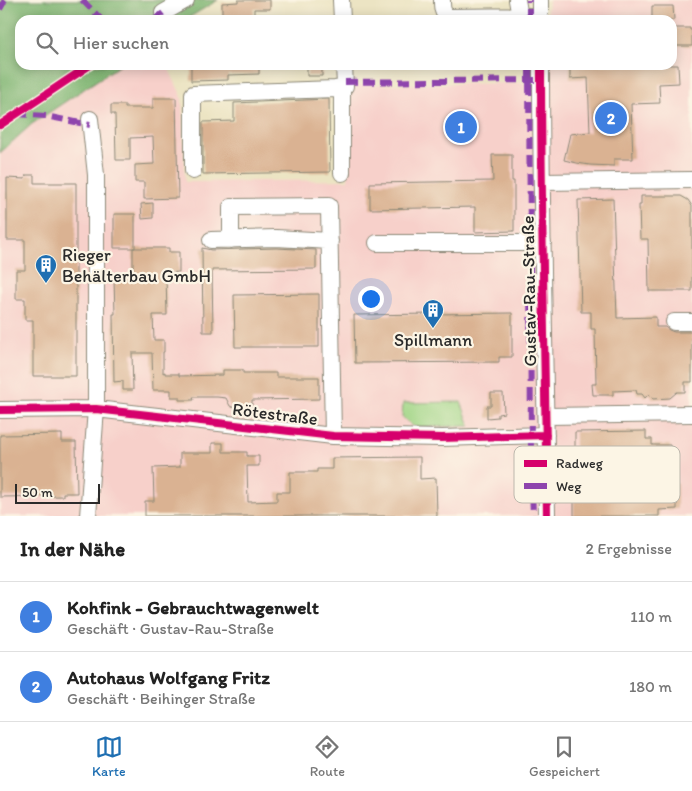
<!DOCTYPE html>
<html lang="de">
<head>
<meta charset="utf-8">
<style>
  :root { --surface:#fff; --page:#f2f2f2; --text:#222; --muted:#767676; --line:#e0e0e0; --accent:#1f6fb2 }
  body { margin:0; font-family:Itim,sans-serif; background:var(--page); color:var(--text) }
  .scale { position:absolute; left:15px; bottom:12px; width:85px; box-sizing:border-box; padding-left:5px; border:2px solid #2b2b2b; border-top:0; font-size:14px; line-height:18px; white-space:nowrap; color:#2b2b2b; -webkit-text-stroke:4px #fcf5e5; paint-order:stroke }
  .you { position:absolute; left:370px; top:298px; width:18px; height:18px; margin:-12px; border:4px solid #fff; border-radius:50%; background:#1a73e8; box-shadow:0 0 0 8px #1a73e833 }
  .badge { display:grid; place-items:center; width:32px; height:32px; border-radius:50%; background:var(--accent); color:#fff; font-size:16px; font-weight:700 }
  .pin { position:absolute; translate:-50% -50%; border:2px solid #fff; box-shadow:0 1px 5px #0006 }
  .list { margin:0; padding:0; list-style:none }
  h2 { display:flex; justify-content:space-between; align-items:center; height:65px; margin:0; padding:0 20px; font-size:21px }
  h2 small { font-size:16px; font-weight:400; color:var(--muted) }
  .list li { display:grid; grid-template-columns:32px 1fr auto; gap:15px; align-items:center; box-sizing:border-box; height:70px; padding:0 20px; border-top:1px solid var(--line) }
  .list b { display:block; font-size:19px; white-space:nowrap }
  .list p { margin:0; font-size:16px; white-space:nowrap; color:var(--muted) }
  .list em { font-size:16px; font-style:normal; color:var(--muted) }
  .icon { flex:none; width:28px; height:28px; fill:none; stroke:currentColor; stroke-width:2; stroke-linecap:round; stroke-linejoin:round }
  .map { position:relative; flex:none; width:692px; height:516px; overflow:hidden }
  .search { position:absolute; background:var(--surface); box-shadow:0 2px 12px #0003; left:15px; right:15px; top:15px; height:55px; display:flex; align-items:center; gap:12px; box-sizing:border-box; padding:0 18px; border-radius:15px; color:var(--muted); font-size:19px }
  .sheet { height:205px; background:var(--surface) }
  nav { display:flex; justify-content:space-around; align-items:center; box-sizing:border-box; height:70px; border-top:1px solid var(--line); background:var(--surface); font-size:14px; color:var(--muted) }
  nav a { display:grid; justify-items:center; gap:2px }
  nav .on { color:var(--accent) }
  .map>svg:first-child { display:block }
  .built { fill:#f7d0ca }
  .green { fill:#a0d586; stroke:#668058 }
  .forest { fill:#80b673; stroke:#56704f }
  .building { fill:#dab292 }
  .lines { fill:none; stroke-linecap:round; stroke-linejoin:round }
  .minor-casing { stroke:#8c8877; stroke-width:18 }
  .minor { stroke:#fff; stroke-width:16 }
  .quiet { stroke:#8e44ad; stroke-width:6; stroke-dasharray:12 6; stroke-linecap:butt }
  .cycleway-casing { stroke:#fcf5e5; stroke-width:11 }
  .cycleway { stroke:#d6006c; stroke-width:8 }
  .labels { text-anchor:middle; dominant-baseline:central; stroke-width:4.5; stroke-linejoin:round; paint-order:stroke }
  .poi-label { font-size:18px; fill:#2b2b2b; stroke:#fcf5e5; text-anchor:start }
  .street-label { font-size:18px; fill:#2b2b2b; stroke:#fcf5e5 }
  .key { fill:#fcf5e5; stroke:#bdb8ad; stroke-width:1 }
  .key-label { font-size:14px; fill:#2b2b2b }
</style>
</head>
<body>
<div class="map">
<svg width="692" height="516" viewBox="0 0 692 516">
  <rect width="100%" height="100%" fill="#fcf5e5"/>
  <filter id="ink" filterUnits="userSpaceOnUse"><feTurbulence type="fractalNoise" baseFrequency=".02" numOctaves="2"/><feDisplacementMap in="SourceGraphic" scale="10" xChannelSelector="R" yChannelSelector="G"/><feConvolveMatrix kernelMatrix="1 2 1 2 8 2 1 2 1" color-interpolation-filters="sRGB"/></filter>
  <filter id="wash" filterUnits="userSpaceOnUse"><feTurbulence type="fractalNoise" baseFrequency=".0096" numOctaves="4" result="noise"/><feDisplacementMap in="SourceGraphic" scale="20" xChannelSelector="R" yChannelSelector="G"/><feGaussianBlur stdDeviation="1.12" result="paint"/><feColorMatrix in="noise" values="0 0 0 0 0 0 0 0 0 0 0 0 0 0 0 0 0 1.4 0 .05"/><feComposite in="paint" operator="in"/></filter>
  <g filter="url(#wash)">
    <rect width="100%" height="100%" fill="#ece4c3"/>
    <path class="built" d="M549,0H692V516H0V153L32,124L120,65H167L182,97L185,182L348,180V85L533,83L537,65H672V20H545Z"/>
    <path class="green" d="M461,402L470,426L414,427L402,417L403,403Z"/>
    <path class="forest" d="M0,0H218L185,20H20V65H120L32,124L0,153Z"/>
    <g id="blocks">
      <path class="building" d="M238,0H270V9H254V17H238V20H222V3L238,2Z
        M652,6H673L674,20H652Z
        M672,28H690V30H692V46H672Z
        M191,65H259V74L228,75V80L191,81Z
        M307,65H322V76H307Z
        M570,65H678L679,83L659,84L660,103L631,104L633,159H614V166L590,165L577,163L564,160L570,134L590,132L588,78L570,79Z
        M153,98H176L178,198L144,199V182H135V165L154,164L153,137L130,138V160H116L115,114H111V105H125V108H153Z
        M329,99L330,172L203,174V122L234,121V103Z
        M492,155H512V181H514V231L475,232V207L370,209V183L493,181Z
        M26,175H34V183H76V376H33V320H25V299H16V270H25V240H7V178L25,179Z
        M641,196H681L688,200L692,206V291H649L648,239H640L639,205H641Z
        M613,199L617,318L656,317V327H665L669,330L674,332H692V382H685V392H677L670,398L653,399L649,394L645,398L642,394H637L636,390L613,391V395H593L592,384H596L595,329H591V312H581L578,200Z
        M153,203V218L142,219L141,204Z
        M114,214H135V248H114Z
        M133,248H169V252H179V272L167,273L166,275L167,315H153L154,340H164V352H163V373L165,372V374H179V376L223,375V370H243V373H276V377H319V399L252,400V405L248,409L239,410L230,406L226,398L217,397H193L194,400H179V397H171V390H153L152,353H132L133,390H123V381L114,382L113,314H115L114,279H133Z
        M202,248L211,250L276,248L316,250V269L212,270L213,332H203Z
        M319,294V347H235L234,295Z
        M512,313V357H499V362L355,363L354,315Z
        M491,393H503L504,413L498,414V417L487,418V406H491Z
        M646,431V439H652V445H670L671,483H677V509L659,510V516H574V459H575V432Z
        M62,434V442H76L77,493H63V496L0,497V435Z
        M212,443H223V452H247V456H259V466H247L248,502L277,501V492H290V472H317V469H332V458L420,457V479L436,478L437,516H145V501H154L153,468L180,467V453H212Z"/>
    </g>
  </g>
  <g filter="url(#ink)">
    <use href="#blocks" fill-opacity="0" stroke="#8c8877" stroke-width="1"/>
    <g class="lines">
      <g class="minor-casing">
        <path id="minor" d="M341,0L342,20
          M442,0C442,7 442,13 448,17L540,16
          M517,0L520,17
          M540,0V20
          M163,13L186,0
          M541,65C541,215 545,366 547,516
          M193,171V94L335,89L342,88L345,86L344,65
          M342,173V88
          M542,182L692,180
          M211,240L276,238L330,241
          M231,240V207L329,206L333,436
          M377,243H543
          M674,322H692
          M0,410L96,409L333,436L442,438L546,435
          M546,416L692,414
          M88,516L96,409V175L90,119"/>
      </g>
      <use href="#minor" class="minor"/>
      <path class="quiet" d="M82,0L102,20
        M0,9L5,0
        M154,20L163,13
        M529,20V0
        M529,65L531,457L533,516
        M345,82L535,80
        M16,114L46,116L90,125"/>
      <g class="cycleway-casing">
        <path id="cycleway" d="M541,65C541,215 545,366 547,516
          M0,125L90,65
          M0,410L96,409L333,436L442,438L546,435"/>
      </g>
      <use href="#cycleway" class="cycleway"/>
    </g>
  </g>
  <defs>
    <g id="building-pin" transform="scale(1.125)"><path d="M0 17L-7.5 6A9.5 9.5 0 1 1 7.5 6Z" fill="#1f6fb2" stroke="#fcf5e5"/><path d="M-4-6H4V6H1V3H-1V6H-4ZM-2.5-4.3h1.7v1.8h-1.7ZM.8-4.3h1.7v1.8H.8ZM-2.5-1h1.7V.8h-1.7ZM.8-1h1.7V.8H.8Z" fill="#fff"/></g>
  </defs>
  <g fill-rule="evenodd">
    <use href="#building-pin" x="46" y="265"/>
    <use href="#building-pin" x="433" y="310"/>
  </g>
  <g class="labels">
    <g class="poi-label">
      <text x="62" y="255">Rieger<tspan x="62" dy="21">Behälterbau GmbH</tspan></text>
      <text x="433" y="340" text-anchor="middle">Spillmann</text>
    </g>
    <g class="street-label">
      <text transform="translate(529 291) rotate(-91)">Gustav-Rau-Straße</text>
      <text transform="translate(275 414) rotate(7)">Rötestraße</text>
    </g>
  </g>
  <rect x="514" y="446" width="166" height="57" rx="8" class="key"/>
  <rect x="524" y="460" width="23" height="7" fill="#d6006c"/>
  <rect x="524" y="483" width="23" height="6" fill="#8e44ad"/>
  <g class="key-label">
    <text x="556" y="468">Radweg</text>
    <text x="556" y="491">Weg</text>
  </g>
</svg>
<div class="scale">50 m</div>
<div class="you"></div>
<div class="pin badge" style="left:461px;top:127px;background:#3f7fe0">1</div>
<div class="pin badge" style="left:611px;top:118px;background:#3f7fe0">2</div>
<div class="search"><svg class="icon" aria-label="search" viewBox="0 0 24 24"><circle cx="10" cy="10" r="6"/><path d="M15 15l6 6"/></svg>Hier suchen</div>
</div>
<section class="sheet">
<h2>In der Nähe<small>2 Ergebnisse</small></h2>
<ul class="list">
<li><span class="badge" style="background:#3f7fe0">1</span><div><b>Kohfink - Gebrauchtwagenwelt</b><p>Geschäft · Gustav-Rau-Straße</p></div><em>110 m</em></li>
<li><span class="badge" style="background:#3f7fe0">2</span><div><b>Autohaus Wolfgang Fritz</b><p>Geschäft · Beihinger Straße</p></div><em>180 m</em></li>
</ul>
</section>
<nav>
<a class="on"><svg class="icon" aria-label="map" viewBox="0 0 24 24"><path d="M3 6l6-2 6 2 6-2v14l-6 2-6-2-6 2zM9 4v14M15 6v14"/></svg>Karte</a>
<a><svg class="icon" aria-label="directions" viewBox="0 0 24 24"><path d="M12 3l9 9-9 9-9-9zM9 14v-3h6M13 9l2 2-2 2"/></svg>Route</a>
<a><svg class="icon" aria-label="saved" viewBox="0 0 24 24"><path d="M7 4h10v16l-5-4-5 4z"/></svg>Gespeichert</a>
</nav>
</body>
</html>
